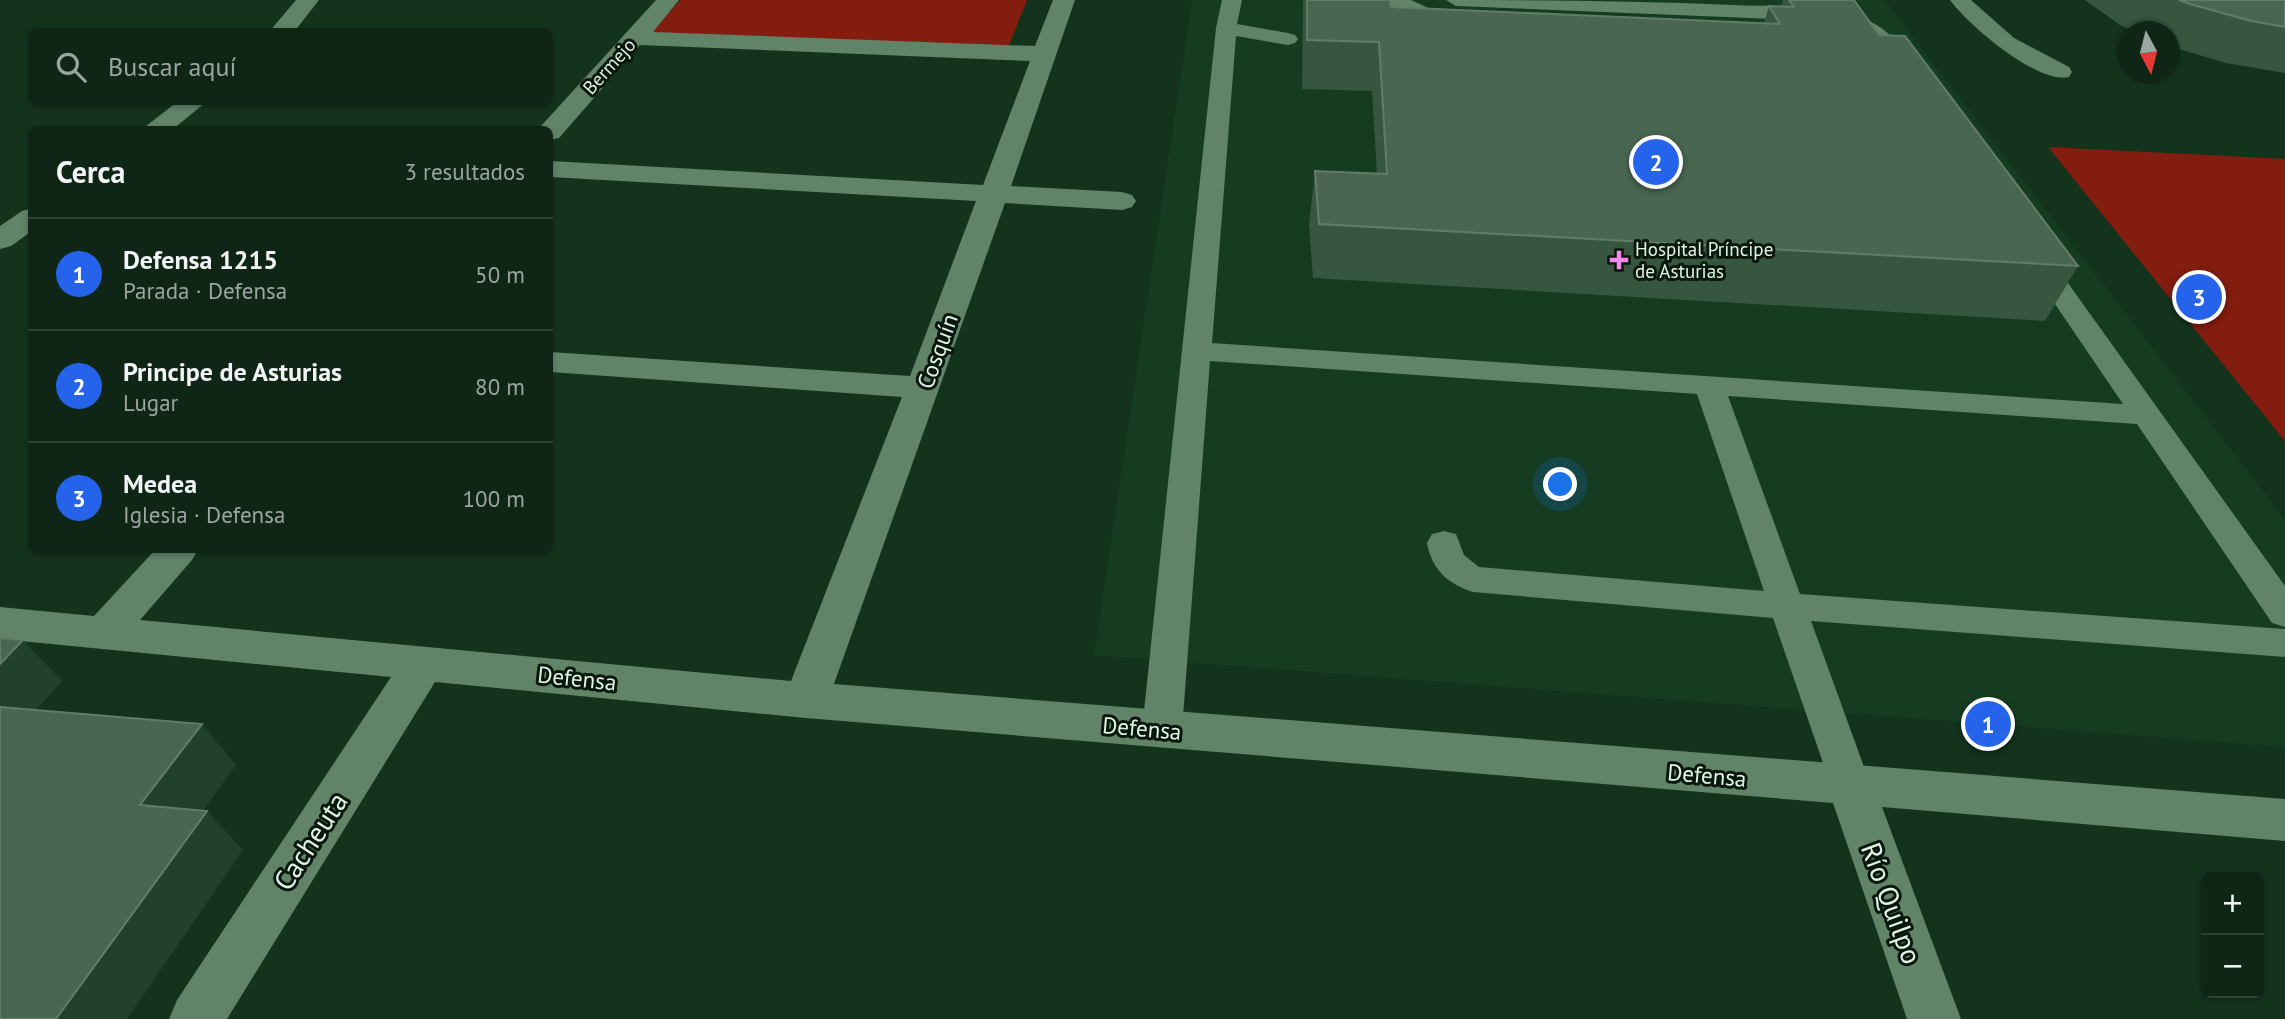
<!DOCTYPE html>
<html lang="es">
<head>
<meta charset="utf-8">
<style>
  :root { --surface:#0f2616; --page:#1d3223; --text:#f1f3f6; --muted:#9ba5a1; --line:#2f4335; --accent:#2563eb }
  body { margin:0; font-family:"PT Sans",sans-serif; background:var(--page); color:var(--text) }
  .controls { position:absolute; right:21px; bottom:21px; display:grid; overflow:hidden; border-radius:10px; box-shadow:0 2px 5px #0004 }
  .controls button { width:63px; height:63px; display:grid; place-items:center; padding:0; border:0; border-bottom:2px solid var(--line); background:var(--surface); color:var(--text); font:35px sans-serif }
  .compass { position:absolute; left:2117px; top:21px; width:63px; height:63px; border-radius:50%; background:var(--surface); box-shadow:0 2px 5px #0004; rotate:173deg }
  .you { position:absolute; left:1561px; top:485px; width:24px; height:24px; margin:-18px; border:5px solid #fff; border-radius:50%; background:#1a73e8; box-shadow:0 0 0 10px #1a73e833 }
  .badge { display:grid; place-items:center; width:46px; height:46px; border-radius:50%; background:var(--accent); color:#fff; font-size:23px; font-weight:700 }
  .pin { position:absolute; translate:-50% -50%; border:4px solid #fff; box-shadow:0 2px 7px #0006 }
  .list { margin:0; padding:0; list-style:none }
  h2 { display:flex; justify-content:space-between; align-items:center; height:91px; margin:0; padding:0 28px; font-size:30px }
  h2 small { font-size:23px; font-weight:400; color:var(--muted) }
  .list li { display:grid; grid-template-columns:46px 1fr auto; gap:21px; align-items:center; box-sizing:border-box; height:112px; padding:0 28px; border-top:2px solid var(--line) }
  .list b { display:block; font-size:26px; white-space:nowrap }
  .list p { margin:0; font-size:23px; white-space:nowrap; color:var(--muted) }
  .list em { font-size:23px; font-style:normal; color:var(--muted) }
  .icon { flex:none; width:38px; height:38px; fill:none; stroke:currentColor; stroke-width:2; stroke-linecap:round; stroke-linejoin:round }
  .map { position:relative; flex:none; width:2285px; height:1019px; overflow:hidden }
  .search { position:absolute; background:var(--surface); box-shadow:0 2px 5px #0004; left:28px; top:28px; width:525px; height:77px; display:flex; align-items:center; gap:18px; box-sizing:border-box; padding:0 24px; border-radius:10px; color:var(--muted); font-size:26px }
  .panel { position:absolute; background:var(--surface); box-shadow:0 2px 5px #0004; left:28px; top:126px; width:525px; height:427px; border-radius:10px }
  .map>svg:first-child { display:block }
  .built { fill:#153c21 }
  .green { fill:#831d0f }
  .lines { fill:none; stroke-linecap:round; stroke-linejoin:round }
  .service { fill:#618368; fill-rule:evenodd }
  .minor { fill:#618368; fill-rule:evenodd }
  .wall { fill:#37563f }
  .shaded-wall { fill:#21412a }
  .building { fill:#496750; stroke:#617d68; stroke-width:2 }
  .poi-dot { fill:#f788eb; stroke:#0a170d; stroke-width:2.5 }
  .labels { text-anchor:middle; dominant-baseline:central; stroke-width:6; stroke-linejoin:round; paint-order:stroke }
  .far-street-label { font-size:19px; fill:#e1f4e5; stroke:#0a170d }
  .far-poi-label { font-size:19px; fill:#e1f4e5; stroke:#0a170d; text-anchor:start }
  .street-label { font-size:23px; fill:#e1f4e5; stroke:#0a170d }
  .near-street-label { font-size:28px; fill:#e1f4e5; stroke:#0a170d }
</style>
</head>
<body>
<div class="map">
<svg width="2285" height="1019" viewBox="0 0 2285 1019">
  <rect width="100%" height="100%" fill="#14331d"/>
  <path class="built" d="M1192,0H1884L2285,520V747L1094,655Z"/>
  <path class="green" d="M680,0H1027L1008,48L650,34Z
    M2048,147L2285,159V441Z"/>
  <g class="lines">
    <path class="service" d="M1222,0H1242L1237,24L1288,33L1295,35L1298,39L1295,43L1288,45L1236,36L1212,343L2123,404L2023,257L2027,251L2036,249L2045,251L2285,586V627L2272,623L2137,424L1728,396L1800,594L2285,629V657L1811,621L1871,786L1865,798L1851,803L1837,798L1831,786L1773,618L1473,592C1448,584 1432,570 1427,543L1432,534L1444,531L1456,534L1464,555L1479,567L1764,591L1697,394L1210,361L1182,730L1176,741L1162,746L1148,741L1142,730L1216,28Z
      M1385,0H1411L1461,23L1464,27L1461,31H1447L1388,4Z
      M1446,0C1542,0 1638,1 1734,5C1779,7 1829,3 1871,22C1892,32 1906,52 1919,71L1916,76C1894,81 1883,48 1866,36C1854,28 1839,24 1824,21L1456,6Z
      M1950,0H1971L2014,38L2069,67L2072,72L2069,77C2037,84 1968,25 1950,0Z"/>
    <path class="minor" d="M296,0H319L294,32H269Z
      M656,0H679L653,32L1035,46L1053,0H1075L1011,186L1122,192L1132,195L1136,201L1132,207L1122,210L1005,203L834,684L2285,799V841L1882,807L1961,1019H1907L1833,803L806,718L435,682L227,1019H169L177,1000L391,677L0,639V607L94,616L155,550H198L192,560L140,620L791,681L902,397L550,372V352L910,376L976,201L550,177V161L983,185L1030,61L640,45L559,138L550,140V130H538L541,126Z
      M177,102H206L172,130H141Z
      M32,208V231L11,246L0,249V226L22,211Z"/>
  </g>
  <path class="wall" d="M1303,0H1390L1391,7L1764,23L1769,6L1781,7L1783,0H1854L1879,35L2078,266L2045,321L1313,278L1309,224L1315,171L1377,174L1372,91L1302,89Z
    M2085,0H2285V73L2226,63L2169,46V32H2135L2120,25Z"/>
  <path class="shaded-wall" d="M23,640L62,681L5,745L0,740V664Z
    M202,724L236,765L178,845L140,805Z
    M207,811L243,850L127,1019H56Z"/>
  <path class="building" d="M1307,0H1390L1391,7L1780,24L1769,6L1794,7L1789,0H1854L1879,35L1905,36L2078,266L1319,224L1315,171L1387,174L1379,42L1307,40Z
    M2179,0H2285V27L2251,21L2190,4Z
    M0,638L23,640L0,664Z
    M0,707L202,724L140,805L207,811L56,1019H0Z"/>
  <path class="poi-dot" d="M1615.5 249.5h7v7h7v7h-7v7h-7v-7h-7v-7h7z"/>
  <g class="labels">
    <g class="far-street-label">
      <text transform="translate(609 66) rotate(-48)">Bermejo</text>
    </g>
    <g class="far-poi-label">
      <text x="1635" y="249">Hospital Príncipe<tspan x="1635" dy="22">de Asturias</tspan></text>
    </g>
    <g class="street-label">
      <text transform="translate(937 351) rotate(-70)">Cosquín</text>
      <text transform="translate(577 678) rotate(6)">Defensa</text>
      <text transform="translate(1142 728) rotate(5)">Defensa</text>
      <text transform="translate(1707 775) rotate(5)">Defensa</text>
    </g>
    <g class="near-street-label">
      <text transform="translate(310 841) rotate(-57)">Cacheuta</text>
      <text transform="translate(1892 903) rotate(70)">Río Quilpo</text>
    </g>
  </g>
</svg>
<div class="controls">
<button>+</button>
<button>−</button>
</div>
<svg class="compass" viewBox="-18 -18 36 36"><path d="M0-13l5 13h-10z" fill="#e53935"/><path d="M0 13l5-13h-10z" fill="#9ba5a1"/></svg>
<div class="you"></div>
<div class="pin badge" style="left:1988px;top:724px">1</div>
<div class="pin badge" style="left:1656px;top:162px">2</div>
<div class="pin badge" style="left:2199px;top:297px">3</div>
<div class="search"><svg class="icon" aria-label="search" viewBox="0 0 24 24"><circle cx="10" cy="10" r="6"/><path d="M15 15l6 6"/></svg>Buscar aquí</div>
<section class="panel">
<h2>Cerca<small>3 resultados</small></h2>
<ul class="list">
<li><span class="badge">1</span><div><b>Defensa 1215</b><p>Parada · Defensa</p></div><em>50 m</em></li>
<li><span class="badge">2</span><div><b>Principe de Asturias</b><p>Lugar</p></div><em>80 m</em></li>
<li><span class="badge">3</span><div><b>Medea</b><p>Iglesia · Defensa</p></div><em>100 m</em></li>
</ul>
</section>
</div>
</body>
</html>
